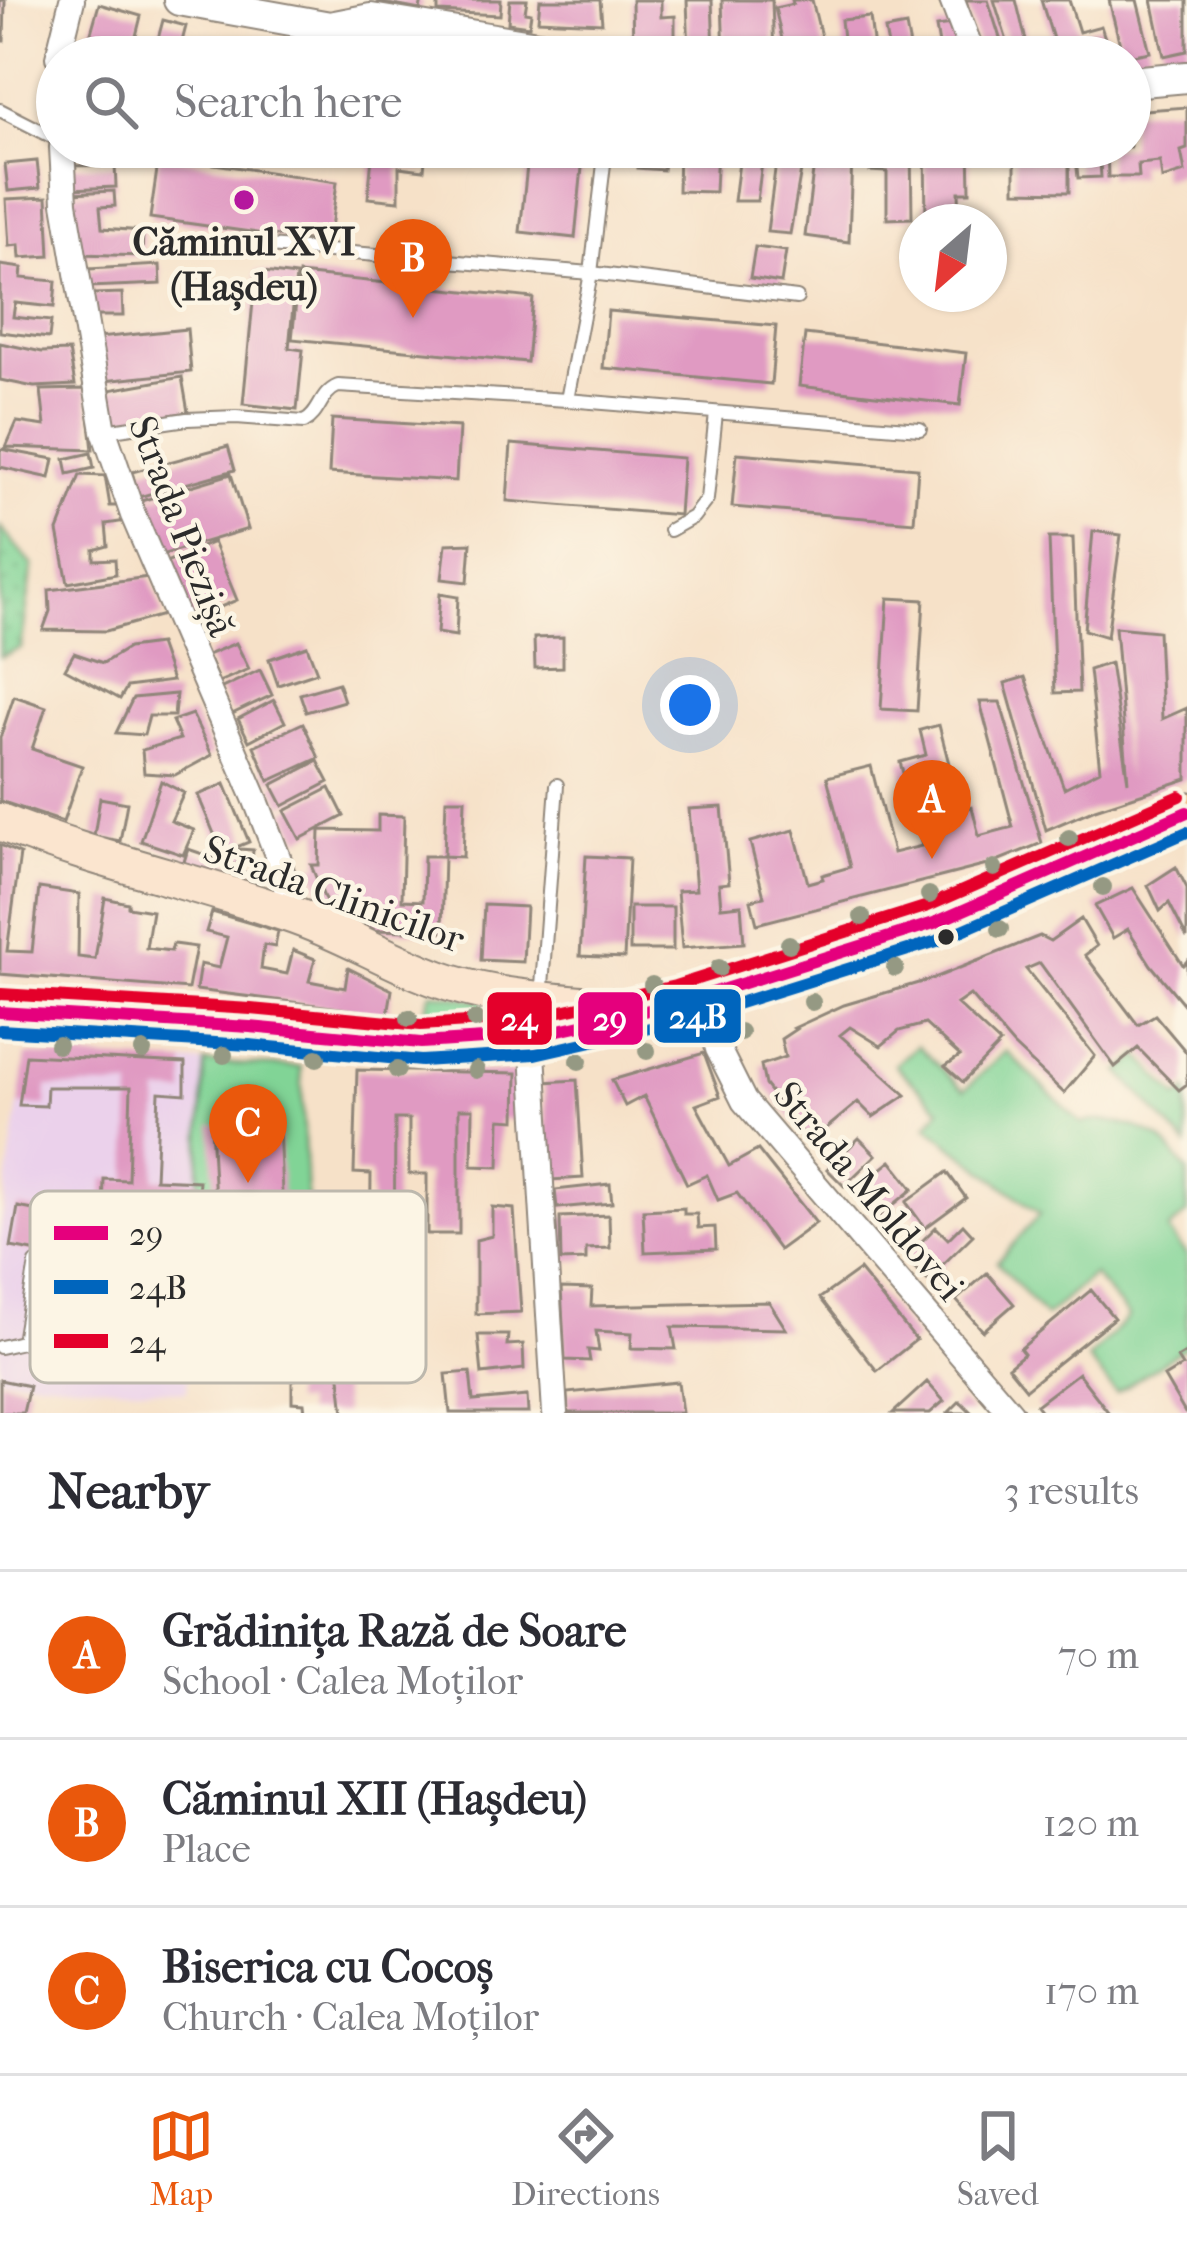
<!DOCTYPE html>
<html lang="en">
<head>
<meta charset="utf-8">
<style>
  :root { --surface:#fff; --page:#f2f2f3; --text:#2b2b33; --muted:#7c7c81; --line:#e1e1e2; --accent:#ea580c }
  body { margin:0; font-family:"IM FELL French Canon",serif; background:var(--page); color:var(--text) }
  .compass { position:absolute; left:899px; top:204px; width:108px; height:108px; border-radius:50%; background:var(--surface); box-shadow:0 3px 9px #0004; rotate:208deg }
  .you { position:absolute; left:690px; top:705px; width:42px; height:42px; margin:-30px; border:9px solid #fff; border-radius:50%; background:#1a73e8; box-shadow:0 0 0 18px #1a73e833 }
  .badge { display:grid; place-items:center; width:78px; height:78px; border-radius:50%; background:var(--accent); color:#fff; font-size:39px; font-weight:700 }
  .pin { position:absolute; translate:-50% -99px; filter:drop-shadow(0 3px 6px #0008) }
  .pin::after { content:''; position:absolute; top:63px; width:42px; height:36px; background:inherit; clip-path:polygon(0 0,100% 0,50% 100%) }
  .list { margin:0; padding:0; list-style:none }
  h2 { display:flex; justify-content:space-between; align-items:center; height:156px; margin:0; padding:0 48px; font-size:51px }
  h2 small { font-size:39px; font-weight:400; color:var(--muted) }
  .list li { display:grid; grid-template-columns:78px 1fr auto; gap:36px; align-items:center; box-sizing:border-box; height:168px; padding:0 48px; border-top:3px solid var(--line) }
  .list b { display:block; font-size:45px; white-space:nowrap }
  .list p { margin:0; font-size:39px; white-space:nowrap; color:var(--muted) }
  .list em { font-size:39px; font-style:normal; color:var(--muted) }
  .icon { flex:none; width:66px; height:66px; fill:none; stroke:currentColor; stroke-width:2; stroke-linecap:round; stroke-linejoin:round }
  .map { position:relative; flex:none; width:1187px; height:1413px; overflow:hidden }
  .search { position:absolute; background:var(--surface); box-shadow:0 3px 9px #0004; left:36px; right:36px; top:36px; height:132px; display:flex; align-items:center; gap:30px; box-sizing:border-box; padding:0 42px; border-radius:66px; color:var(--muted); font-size:45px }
  .sheet { height:660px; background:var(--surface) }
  nav { display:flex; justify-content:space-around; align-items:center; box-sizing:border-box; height:168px; border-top:3px solid var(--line); background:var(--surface); font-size:33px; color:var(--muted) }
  nav a { display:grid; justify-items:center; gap:6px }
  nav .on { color:var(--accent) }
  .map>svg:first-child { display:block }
  .built { fill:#ebd1eb }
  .green { fill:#81d496; stroke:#568060; stroke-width:3 }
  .park { fill:url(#park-dots); stroke:#568060; stroke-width:3 }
  .building { fill:#e09ac2 }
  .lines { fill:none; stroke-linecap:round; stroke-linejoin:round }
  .service-casing { stroke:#90867a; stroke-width:16 }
  .minor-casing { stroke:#90867a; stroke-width:28 }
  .tertiary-casing { stroke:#90867a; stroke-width:34 }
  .secondary-casing { stroke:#90867a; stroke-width:40 }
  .primary-casing { stroke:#90867a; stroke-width:44 }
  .service { stroke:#fff; stroke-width:12 }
  .minor { stroke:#fff; stroke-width:24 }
  .tertiary { stroke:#fff; stroke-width:30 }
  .secondary { stroke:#fbe5cf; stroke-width:36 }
  .primary { stroke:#f6be86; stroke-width:39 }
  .bus-1-casing { stroke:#fcf5e5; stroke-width:21 }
  .bus-2-casing { stroke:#fcf5e5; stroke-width:21 }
  .bus-3-casing { stroke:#fcf5e5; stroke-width:21 }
  .bus-1 { stroke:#e5007d; stroke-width:12 }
  .bus-2 { stroke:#0065bd; stroke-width:12 }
  .bus-3 { stroke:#e4002b; stroke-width:12 }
  .tree { fill:#959983 }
  .poi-dot { fill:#b5179e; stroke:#fcf5e5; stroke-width:4.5 }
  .bus-dot { fill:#2b2b2b; stroke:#fcf5e5; stroke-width:4.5 }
  .labels { text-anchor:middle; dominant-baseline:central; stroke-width:9; stroke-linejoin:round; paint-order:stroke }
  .poi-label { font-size:39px; font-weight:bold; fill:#2b2b2b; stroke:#fcf5e5 }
  .street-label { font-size:39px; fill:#2b2b2b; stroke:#fcf5e5 }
  .key { fill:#fcf5e5; stroke:#bdb8ad; stroke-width:3 }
  .key-label { font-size:33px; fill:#2b2b2b }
  .line-badge { stroke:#fcf5e5; stroke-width:4.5 }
  .badge-label { font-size:33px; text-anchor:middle; font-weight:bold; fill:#fff }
</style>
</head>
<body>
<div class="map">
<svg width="1187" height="1413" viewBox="0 0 1187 1413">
  <defs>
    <pattern id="park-dots" width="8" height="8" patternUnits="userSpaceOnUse" patternTransform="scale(3)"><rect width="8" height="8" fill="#81d496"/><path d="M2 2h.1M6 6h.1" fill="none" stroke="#70b681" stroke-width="1.8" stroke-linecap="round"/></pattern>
  </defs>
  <rect width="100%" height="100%" fill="#fcf5e5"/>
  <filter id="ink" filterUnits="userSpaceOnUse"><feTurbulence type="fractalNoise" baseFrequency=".00833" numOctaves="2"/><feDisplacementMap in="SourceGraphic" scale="24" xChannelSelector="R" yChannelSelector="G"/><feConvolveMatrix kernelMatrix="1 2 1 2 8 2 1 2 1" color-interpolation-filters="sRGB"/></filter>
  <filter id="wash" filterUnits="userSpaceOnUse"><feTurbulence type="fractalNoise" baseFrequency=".004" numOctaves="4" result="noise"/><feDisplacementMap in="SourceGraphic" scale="48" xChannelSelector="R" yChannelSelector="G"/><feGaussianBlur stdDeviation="2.7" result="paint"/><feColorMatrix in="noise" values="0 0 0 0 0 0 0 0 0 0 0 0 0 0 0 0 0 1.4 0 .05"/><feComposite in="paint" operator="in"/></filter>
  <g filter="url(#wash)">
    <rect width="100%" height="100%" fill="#f6e1c8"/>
    <path class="built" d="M26,1055L117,1061L205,1063L187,1392L0,1377V1231Z"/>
    <path class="green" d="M431,992L558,1014L444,1025L421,1023Z
      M917,1045L964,1090L1006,1051L1082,1124C1101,1115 1142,1127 1160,1139C1170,1147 1179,1161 1187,1171V1214L1168,1230L1187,1256V1346L1116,1393L1088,1359L1129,1317L1093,1275L1045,1317L997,1262L1040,1214L927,1126L941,1109L895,1065Z
      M1139,1056L1178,1098L1187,1091V1146L1120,1072Z
      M205,1063L301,1067L310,1266L195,1259L191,1313L122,1309L124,1254L194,1259Z"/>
    <path class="park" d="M0,527L33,566L21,648L0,657Z"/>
    <g id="blocks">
      <path class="building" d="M0,0H5L4,41H0Z
        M378,0H422L420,10L378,2Z
        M438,0H501L500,15L438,12Z
        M510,0H527L525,12L531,13L529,26L508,23Z
        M540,0H600L602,23L538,20Z
        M632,0H661V17L675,16V48H633Z
        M687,0H712L714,53L689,54Z
        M722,0H772L774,57H724Z
        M792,0H812L826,57H786L775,8L793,4Z
        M966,0H988L1006,57H981Z
        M994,0H1016L1030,57H1012Z
        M1041,0H1069L1079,32L1101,26L1111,57H1040L1037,43L1053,39Z
        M1109,0H1137L1150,52L1123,57Z
        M1152,0H1187V51L1164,56Z
        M99,4L141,16L133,48L123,57H84Z
        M870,17L875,57H845L841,20Z
        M163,20L186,26L178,57L154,54Z
        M959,24L964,57H941L936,27Z
        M906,26L912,57H890L885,30Z
        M207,41L251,47L250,57H202Z
        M1187,107V149L1181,151L1185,172L1162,179L1160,162L1138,164L1139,177H1108L1107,147H1130V111Z
        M373,147H426L424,170L399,167V201L368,198Z
        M432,147H470L469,155L432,150Z
        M529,147H584L575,238L520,232Z
        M639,147H666L663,170L637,168Z
        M679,147H717L715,192L678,191Z
        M741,147H764L757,201H734Z
        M778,147H805L790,234L767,232Z
        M816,147H863L862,155H852L849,242L805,236Z
        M872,147H911L912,218L887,219V172L870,171Z
        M925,147H969L970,192H959L960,222H926Z
        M1015,147H1056L1055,164H1069V192L1015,191Z
        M1075,147H1099L1101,177L1078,178Z
        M159,156L337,182L329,243L150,218Z
        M37,161L40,188L8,191L5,164Z
        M115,165L116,187L70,189L69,166Z
        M114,191L115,206L100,207L102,228L143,231L142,256L81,254L71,193Z
        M47,197L50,256L20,258L19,245L9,246L6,199Z
        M755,247L786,251L781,283L750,278Z
        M0,265L22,268L21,278L56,281L54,307L15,303L13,317L51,321L49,338L0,332Z
        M160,265L161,284L89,287V269Z
        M256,271L296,276L289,348L303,350L297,410L243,404Z
        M299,274L533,298L527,362L292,339Z
        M122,293L123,316H94L93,294Z
        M608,311L776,326L771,384L603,368Z
        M187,329L191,372L103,381L98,338Z
        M805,334L966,353L960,405L799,386Z
        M0,343L42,352L69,351L75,385L34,387L0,380Z
        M182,377L188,412L110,425L104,391Z
        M86,389L93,450L6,447L17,422L45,426L41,390Z
        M332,419L459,427L456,481L329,473Z
        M511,444L683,458L679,515L507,501Z
        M228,446L235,470L139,497L132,472Z
        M0,449L54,459L50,478L0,467Z
        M91,453L94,468L68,474L65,459Z
        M737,453L918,468L914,522L732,507Z
        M231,474L248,529L158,556L141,501Z
        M80,475L105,476L110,506H121L126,521L106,524L108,546L94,550V560L115,559L116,574L68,583L58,531Z
        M1093,531L1121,535L1107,637L1084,630Z
        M1049,538H1073L1079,692L1055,693Z
        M213,542L237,600L190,620L166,562Z
        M471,543L468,582L442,579L446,544Z
        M149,577L163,615L106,631L43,630L50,611L49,590Z
        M440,594L458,597L456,636L437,633Z
        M888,598L924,600L917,711L881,709Z
        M1115,627L1158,631L1162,719L1187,708V779L1095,809L1046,830L1005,683L1025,677L1064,788L1100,770L1089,670L1110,663L1128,782Z
        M563,637V667L535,668L534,638Z
        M236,643L249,669L219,682L207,655Z
        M159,644L172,681L127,687L120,699L65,669L74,653L103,663L128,648Z
        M307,646L317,672L278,685L269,659Z
        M260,670L272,695L232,714L220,689Z
        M338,683L344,701L306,712L300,694Z
        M176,694L174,716H149L144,735L116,733L133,698Z
        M14,696L46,707L32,749L82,766L63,822L0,801V738Z
        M274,700L285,722L249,741L238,719Z
        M980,702H1000L1042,843L987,865L757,924L751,900L764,897L750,842L794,830L808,883L823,879L822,875L850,867L827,777L871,766L893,853L922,846L900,762L926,755L920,730L939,725L961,810L972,807L979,836L1013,827Z
        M192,714L212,755L175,775L144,773L142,750L180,739L172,721Z
        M303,723L319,758L269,781L254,746Z
        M318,761L329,782L283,806L272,785Z
        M161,781L184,793L171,821L194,830L183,855L141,841Z
        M225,784L249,842L222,853L198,795Z
        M330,788L344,816L300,839L285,811Z
        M100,798L127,803L120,841L94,836Z
        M446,799H465L463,857L444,856Z
        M722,807L729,883L719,884L721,907L741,905L744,943L682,948L677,891L696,890L689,809Z
        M378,815L404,816L402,900L423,901L424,856H444L442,932L375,930L327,905L311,865H319L320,830L378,831Z
        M0,845L20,854L7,951L32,952L39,888L79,894L78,957L95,959L105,898L128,903V907L152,911L146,948L171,951L173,944L196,947L188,989L0,974Z
        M188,849L235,865L230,881L183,865Z
        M239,849L253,850L251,873L237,872Z
        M586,856L629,858L624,958L580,956Z
        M1176,867L1187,888V938L1169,903L1160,911L1148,885Z
        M1133,888L1183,965L1187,961V1008L1151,965L1128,929L1113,938L1095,906Z
        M484,905L526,907L523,962L481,960Z
        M630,907H673V950H630Z
        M212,912L278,931L275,947L264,945L261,969L287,974L293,950L315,959L309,981L345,988L348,968L392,990L388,1014L196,990L200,964L219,968L227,937L206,932Z
        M1081,919L1097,946L1085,955L1138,1025L1155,1015L1187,1053V1084L1179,1090L1138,1048L1115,1067L1040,963L1026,969L1095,1056L1064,1093L1013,1045L970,995L957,1004L1000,1044L963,1082L945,1066L960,1056L925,1024L899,1031L881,1046L850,1027L840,1035L906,1095L873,1117L858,1102L810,1142L765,1085L761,1065L785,1057L781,1039L796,1029L794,1028L844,1005L932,979L1040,936L1050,941Z
        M704,1053L720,1096L696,1105L729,1166L758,1150L816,1223L779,1250L737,1193L718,1200L707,1175L687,1184L644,1096L625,1106L612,1080Z
        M26,1055L185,1063V1094L159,1092L155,1179L199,1181L196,1217L103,1214L104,1179L128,1180L131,1087H47L46,1106L19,1105Z
        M357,1070L517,1073L516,1120L500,1119L499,1167L472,1166L473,1109H459V1234H427V1174H409V1119H395L394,1273H370L371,1174L354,1173Z
        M577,1080L583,1178L550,1180L544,1082Z
        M279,1124L284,1240L217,1241L211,1125Z
        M859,1138L876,1155L844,1186L827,1169Z
        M891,1161L913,1189L877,1218L855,1190Z
        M947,1172L966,1198L925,1228L906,1202Z
        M610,1184L612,1203L557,1208L555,1190Z
        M18,1207L79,1219L71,1258L11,1247Z
        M492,1207L514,1209L521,1312L476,1314V1240L492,1236Z
        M684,1208V1214H697L698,1228L715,1227L716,1249L645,1252L643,1210Z
        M609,1215L610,1248L586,1249V1260L561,1261L560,1217Z
        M963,1224L973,1235L927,1280L905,1258L936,1227L948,1239Z
        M859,1270L916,1340L877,1371L820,1298Z
        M987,1273L1014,1304L983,1331L956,1300Z
        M561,1288L592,1289L591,1306L769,1302L786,1329L672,1327L676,1349L631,1348L632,1333L596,1331L599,1351L588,1350L590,1361L565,1360Z
        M1091,1290L1114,1318L1026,1389L1008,1367L1024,1354L1020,1349Z
        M478,1335H508L507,1345L523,1344L524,1369L482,1374Z
        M313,1351H337L344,1413H305L304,1403L292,1402V1381L307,1373Z
        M1187,1352V1413H1185L1164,1377L1182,1366L1177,1358Z
        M470,1372L473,1401L527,1396L528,1413H450L446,1374Z
        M1078,1373L1109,1413H1042L1036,1405Z
        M0,1380L29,1386L23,1413H0Z
        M678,1382L682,1413H568L567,1393Z
        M927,1382L944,1401L930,1413H893Z
        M960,1401L972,1413H948Z"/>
    </g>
  </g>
  <g filter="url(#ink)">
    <use href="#blocks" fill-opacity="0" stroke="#90867a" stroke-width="3"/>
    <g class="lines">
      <g class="service-casing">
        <path id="service" d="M0,110L57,139
          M269,246L591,273L797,298
          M567,400L591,273L606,147
          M105,431L187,419L236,417L304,422C321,413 319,394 338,386L567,400L920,429
          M670,530L693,517L707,499L716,413
          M541,999L557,785
          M23,1342L36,1263
          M0,1347C26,1341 77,1333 88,1305C92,1294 91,1277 92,1265"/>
      </g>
      <g class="minor-casing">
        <path id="minor" d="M952,0L974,57
          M58,57L72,0
          M62,147L65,203L104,431L133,515L255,798L279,860L293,915
          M704,996L718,1049L744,1101L1011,1413
          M532,1036L555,1413"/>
      </g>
      <g class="tertiary-casing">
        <path id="tertiary" d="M179,0L330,27L367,48L425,57
          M330,27L371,19L605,57
          M1130,82L1187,77"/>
      </g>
      <g class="secondary-casing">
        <path id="secondary" d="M0,822C94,860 193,881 289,914C344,932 394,965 450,983C508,1001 572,1002 632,1009"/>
      </g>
      <g class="primary-casing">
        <path id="primary" d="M0,1012L250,1027L421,1043L532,1036L680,1003L817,962L934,923L1187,812"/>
      </g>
      <use href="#service" class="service"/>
      <use href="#minor" class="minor"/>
      <use href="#tertiary" class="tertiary"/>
      <use href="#secondary" class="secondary"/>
      <use href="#primary" class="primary"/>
      <g class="bus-1-casing">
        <path id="bus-1" d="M0,1012L250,1027L421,1043L532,1036L680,1003L934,923L1187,812"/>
      </g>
      <g class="bus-2-casing">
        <path id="bus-2" d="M0,1030L249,1045L421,1061L535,1054L685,1020L940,940L1187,832"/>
      </g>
      <g class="bus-3-casing">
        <path id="bus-3" d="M1,994L251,1009L421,1025L529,1018L675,986L928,906L1180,796"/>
      </g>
      <use href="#bus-1" class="bus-1"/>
      <use href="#bus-2" class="bus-2"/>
      <use href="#bus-3" class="bus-3"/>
    </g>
    <g class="tree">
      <circle cx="1069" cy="838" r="9"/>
      <circle cx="994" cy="868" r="9"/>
      <circle cx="1103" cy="887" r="9"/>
      <circle cx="929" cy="895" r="9"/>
      <circle cx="862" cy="917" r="9"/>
      <circle cx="1000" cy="929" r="9"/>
      <circle cx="789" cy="944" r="9"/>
      <circle cx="719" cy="968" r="9"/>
      <circle cx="895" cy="968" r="9"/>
      <circle cx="652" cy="985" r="9"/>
      <circle cx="812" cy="1002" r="9"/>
      <circle cx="409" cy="1018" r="9"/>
      <circle cx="475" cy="1020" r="9"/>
      <circle cx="740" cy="1032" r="9"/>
      <circle cx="58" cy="1045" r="9"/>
      <circle cx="143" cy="1051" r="9"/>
      <circle cx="647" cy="1051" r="9"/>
      <circle cx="224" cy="1055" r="9"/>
      <circle cx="317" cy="1058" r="9"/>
      <circle cx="579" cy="1061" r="9"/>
      <circle cx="397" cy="1070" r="9"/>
      <circle cx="476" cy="1070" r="9"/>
    </g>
  </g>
  <circle class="poi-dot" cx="244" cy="200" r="12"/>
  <circle class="bus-dot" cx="946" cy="937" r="10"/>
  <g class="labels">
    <g class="poi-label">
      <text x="244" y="242">Căminul XVI<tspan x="244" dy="45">(Hașdeu)</tspan></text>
    </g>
    <g class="street-label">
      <text transform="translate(182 526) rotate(69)">Strada Piezișă</text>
      <text transform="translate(334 894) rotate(20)">Strada Clinicilor</text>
      <text transform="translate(869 1191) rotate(50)">Strada Moldovei</text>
    </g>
  </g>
  <rect x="30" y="1191" width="396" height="192" rx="18" class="key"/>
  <rect x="54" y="1226" width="54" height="14" fill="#e5007d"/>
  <rect x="54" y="1280" width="54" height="14" fill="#0065bd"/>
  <rect x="54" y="1334" width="54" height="14" fill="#e4002b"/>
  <g class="key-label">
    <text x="129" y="1245">29</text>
    <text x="129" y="1299">24B</text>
    <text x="129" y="1353">24</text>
  </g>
  <g class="line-badge">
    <rect x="652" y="987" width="91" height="58" rx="12" fill="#0065bd"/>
    <rect x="576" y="990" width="69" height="57" rx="12" fill="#e5007d"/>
    <rect x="485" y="990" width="69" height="57" rx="12" fill="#e4002b"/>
  </g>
  <g class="badge-label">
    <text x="698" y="1028">24B</text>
    <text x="610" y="1030">29</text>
    <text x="519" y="1030">24</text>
  </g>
</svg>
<svg class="compass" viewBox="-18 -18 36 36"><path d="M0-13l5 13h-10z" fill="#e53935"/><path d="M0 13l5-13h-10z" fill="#7c7c81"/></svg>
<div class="you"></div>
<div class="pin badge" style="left:932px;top:859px">A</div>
<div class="pin badge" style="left:413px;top:318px">B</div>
<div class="pin badge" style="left:248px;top:1183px">C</div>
<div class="search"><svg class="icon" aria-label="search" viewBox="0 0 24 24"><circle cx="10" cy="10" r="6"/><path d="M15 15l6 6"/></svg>Search here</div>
</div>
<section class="sheet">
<h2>Nearby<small>3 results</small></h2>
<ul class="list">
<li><span class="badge">A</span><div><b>Grădinița Rază de Soare</b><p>School · Calea Moților</p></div><em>70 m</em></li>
<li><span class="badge">B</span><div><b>Căminul XII (Hașdeu)</b><p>Place</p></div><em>120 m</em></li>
<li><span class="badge">C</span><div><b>Biserica cu Cocoș</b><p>Church · Calea Moților</p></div><em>170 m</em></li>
</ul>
</section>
<nav>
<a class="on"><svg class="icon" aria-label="map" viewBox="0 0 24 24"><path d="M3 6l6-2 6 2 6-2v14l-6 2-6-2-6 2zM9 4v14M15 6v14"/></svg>Map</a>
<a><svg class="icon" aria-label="directions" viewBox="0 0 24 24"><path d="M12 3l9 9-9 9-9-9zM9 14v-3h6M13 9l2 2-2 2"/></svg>Directions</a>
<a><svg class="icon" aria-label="saved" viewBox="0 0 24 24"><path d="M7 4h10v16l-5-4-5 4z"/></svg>Saved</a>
</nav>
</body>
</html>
